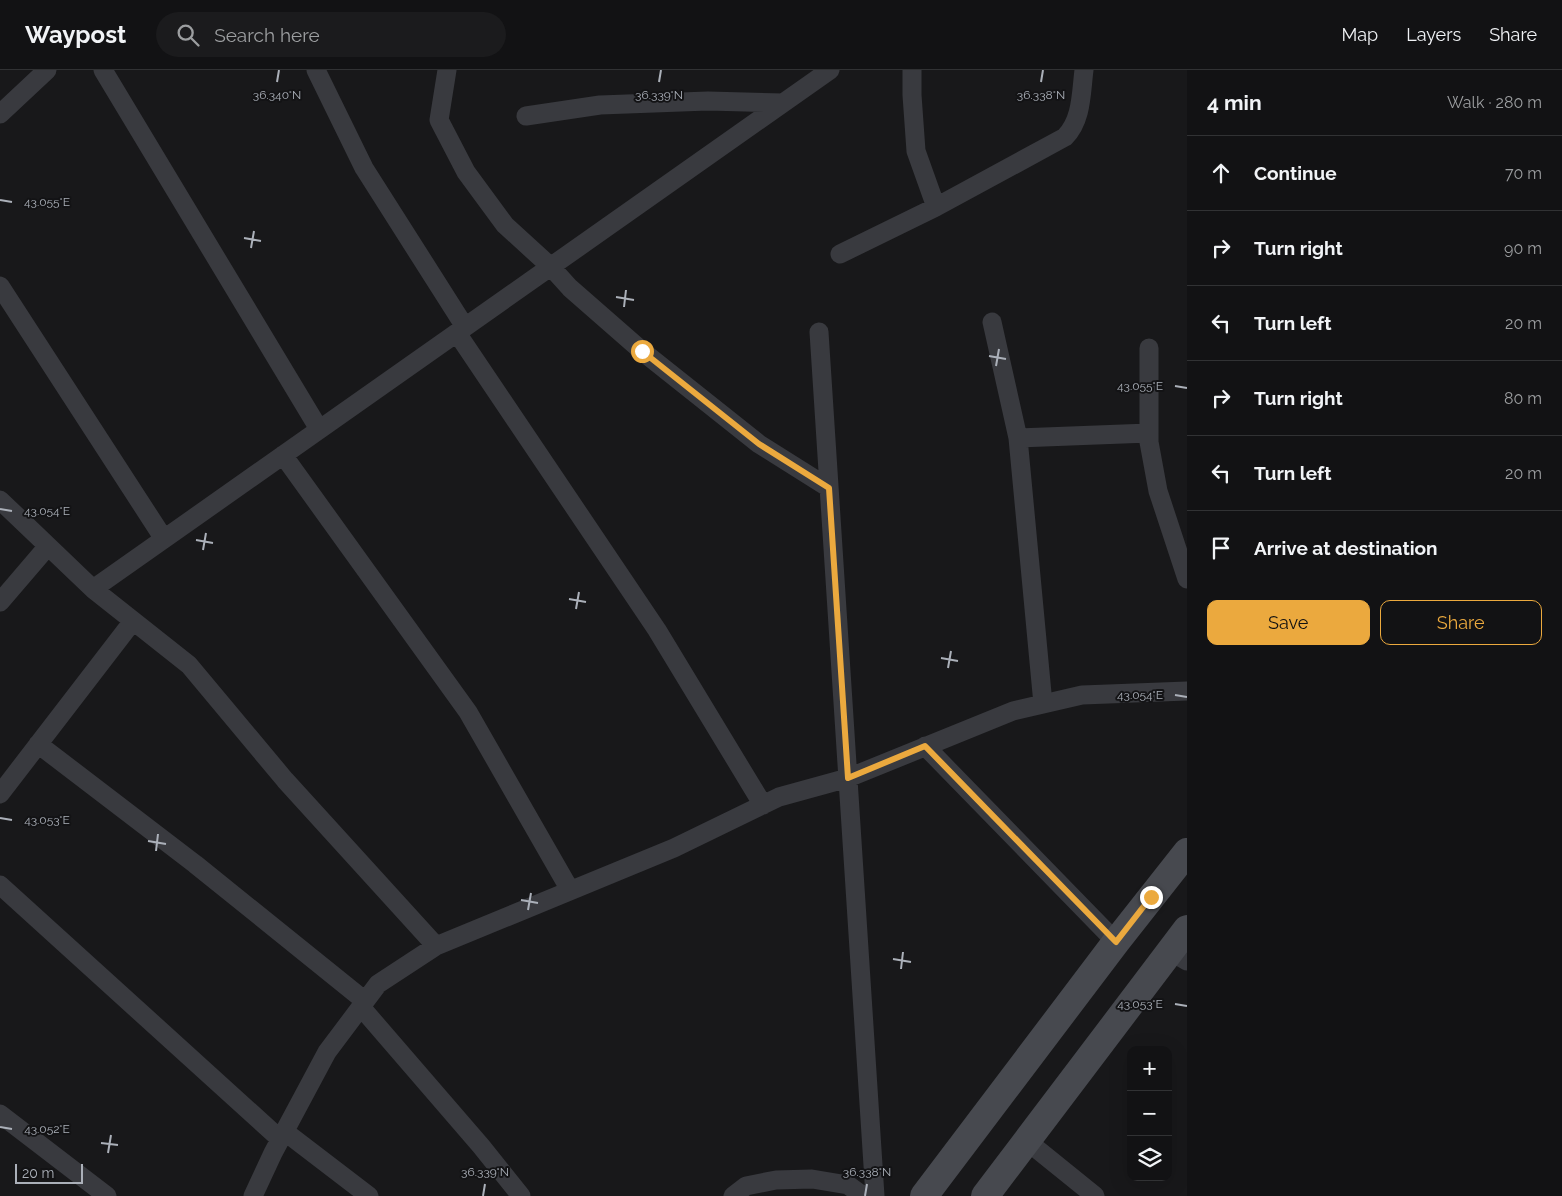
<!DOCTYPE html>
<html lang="en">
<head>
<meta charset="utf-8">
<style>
  :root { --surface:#121214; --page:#1b1b1d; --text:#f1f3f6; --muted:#9c9ea0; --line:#313234; --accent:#eba93e }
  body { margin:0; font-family:Raleway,sans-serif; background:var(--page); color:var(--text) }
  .controls { position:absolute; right:15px; bottom:15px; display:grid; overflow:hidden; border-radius:10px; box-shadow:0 5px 20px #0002 }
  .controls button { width:45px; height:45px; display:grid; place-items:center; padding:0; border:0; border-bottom:1px solid var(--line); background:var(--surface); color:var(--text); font:25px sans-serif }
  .scale { position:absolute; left:15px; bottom:12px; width:68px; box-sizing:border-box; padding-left:5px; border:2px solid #abb0b9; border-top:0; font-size:14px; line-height:18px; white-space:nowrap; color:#abb0b9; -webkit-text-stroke:4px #131315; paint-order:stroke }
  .stop { position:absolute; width:15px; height:15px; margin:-11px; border:4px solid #eba93e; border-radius:50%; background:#fff }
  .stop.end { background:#eba93e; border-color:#fff; box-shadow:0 1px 5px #0008 }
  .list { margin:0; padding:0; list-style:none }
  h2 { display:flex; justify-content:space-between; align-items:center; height:65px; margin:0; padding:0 20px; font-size:21px }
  h2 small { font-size:16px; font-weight:400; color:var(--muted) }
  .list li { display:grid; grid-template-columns:32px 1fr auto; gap:15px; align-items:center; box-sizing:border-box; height:75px; padding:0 20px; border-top:1px solid var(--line) }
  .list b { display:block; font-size:19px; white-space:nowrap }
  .list em { font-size:16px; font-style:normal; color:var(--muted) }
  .actions { display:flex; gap:10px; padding:15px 20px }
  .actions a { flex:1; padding:11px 0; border:1px solid var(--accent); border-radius:10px; text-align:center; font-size:18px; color:var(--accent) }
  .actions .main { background:var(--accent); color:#111 }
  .icon { flex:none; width:28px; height:28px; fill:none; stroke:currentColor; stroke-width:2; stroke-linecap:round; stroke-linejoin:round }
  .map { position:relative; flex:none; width:1187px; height:1126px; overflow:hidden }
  header { display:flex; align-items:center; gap:30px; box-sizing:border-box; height:70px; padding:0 25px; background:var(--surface); border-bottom:1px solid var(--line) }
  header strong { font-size:24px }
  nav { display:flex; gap:28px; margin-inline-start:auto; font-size:18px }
  .search { width:350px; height:45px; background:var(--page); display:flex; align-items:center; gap:12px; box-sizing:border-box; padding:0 18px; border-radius:28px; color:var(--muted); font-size:19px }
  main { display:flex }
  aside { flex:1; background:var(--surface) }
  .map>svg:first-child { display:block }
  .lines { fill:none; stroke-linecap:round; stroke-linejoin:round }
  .street { stroke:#393a3f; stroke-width:19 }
  .secondary { stroke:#47494f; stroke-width:28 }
  .route { stroke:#eba93e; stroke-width:6 }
  .ticks { fill:none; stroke:#abb0b9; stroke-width:2 }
  .ticks-label { font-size:12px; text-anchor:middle; fill:#abb0b9; stroke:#131315; stroke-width:4; stroke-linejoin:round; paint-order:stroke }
</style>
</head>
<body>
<header>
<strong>Waypost</strong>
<div class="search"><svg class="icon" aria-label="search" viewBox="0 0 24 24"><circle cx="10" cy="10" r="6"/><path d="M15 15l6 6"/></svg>Search here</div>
<nav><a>Map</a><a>Layers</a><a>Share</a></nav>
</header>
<main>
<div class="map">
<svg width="1187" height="1126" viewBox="0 0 1187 1126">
  <rect width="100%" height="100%" fill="#18181a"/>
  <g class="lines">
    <path class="street" d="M103,0L319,359
      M316,0L364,98L465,257
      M447,0L439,50L466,102L505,155L551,197L570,218L642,281L759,374L829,418
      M912,0V25L916,81L936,137
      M0,44L47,0
      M526,46L600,35L708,31L783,33
      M840,184L936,137L1065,67C1082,50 1081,23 1084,0
      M0,216L164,469
      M992,252L1018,368L1149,363
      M819,262L875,1126
      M457,263L657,560L763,735
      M1149,278V372L1158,421L1187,509
      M1018,368L1043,634
      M283,385L468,642L570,820
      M0,430L93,519L189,595L285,710L436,876
      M93,519L830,0
      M0,532L48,476
      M38,674L195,794L365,931
      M925,676L1116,872
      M0,724L133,551
      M0,815L280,1069
      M1170,881L1187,891
      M361,937L481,1076L521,1126
      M0,1044L107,1126
      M284,1061L369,1126
      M1027,1071L1095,1126
      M253,1126L273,1083L327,982L378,914L436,876L674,778L779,727L848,708L1013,641L1082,625L1187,621
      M733,1126L746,1116L776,1110L812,1109L848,1115L863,1126"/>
    <path class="secondary" d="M924,1126L1116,872L1187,782
      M985,1126L1187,859"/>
  </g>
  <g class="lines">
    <path class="route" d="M642,281L759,374L829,418L848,708L925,676L1116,872L1151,827"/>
  </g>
  <path class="ticks" d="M277,12L279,0M659,12L661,0M1041,12L1043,0M0,130L12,132M244,168L261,171M251,178L254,161M616,227L634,230M624,237L626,220M989,286L1006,289M996,296L999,279M1175,316L1187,318M0,439L12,441M196,470L213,473M203,480L206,463M569,529L586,532M576,539L579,522M941,588L958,591M948,598L951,581M1175,625L1187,627M0,748L12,750M148,771L166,774M156,781L158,764M521,830L538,833M528,840L531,823M893,889L911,892M901,899L903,882M1175,934L1187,936M0,1057L12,1059M101,1073L118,1075M108,1083L111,1065M483,1126L485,1114M865,1126L867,1114"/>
  <g class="ticks-label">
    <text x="277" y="29">36.340°N</text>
    <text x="659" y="29">36.339°N</text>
    <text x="1041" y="29">36.338°N</text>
    <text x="47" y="136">43.055°E</text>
    <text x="1140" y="320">43.055°E</text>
    <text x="47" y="445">43.054°E</text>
    <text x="1140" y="629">43.054°E</text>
    <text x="47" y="754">43.053°E</text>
    <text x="1140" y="938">43.053°E</text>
    <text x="47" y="1063">43.052°E</text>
    <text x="485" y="1106">36.339°N</text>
    <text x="867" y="1106">36.338°N</text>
  </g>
</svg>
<div class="controls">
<button>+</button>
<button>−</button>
<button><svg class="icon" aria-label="layers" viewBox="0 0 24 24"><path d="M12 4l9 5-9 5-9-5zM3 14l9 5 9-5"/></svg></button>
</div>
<div class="scale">20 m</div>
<div class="stop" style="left:642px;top:281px"></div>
<div class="stop end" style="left:1151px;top:827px"></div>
</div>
<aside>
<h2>4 min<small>Walk · 280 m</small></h2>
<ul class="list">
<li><svg class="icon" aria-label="ahead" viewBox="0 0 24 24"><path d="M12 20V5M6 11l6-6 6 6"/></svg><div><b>Continue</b></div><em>70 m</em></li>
<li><svg class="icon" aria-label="right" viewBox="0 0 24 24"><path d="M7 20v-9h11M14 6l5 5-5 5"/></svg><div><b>Turn right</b></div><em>90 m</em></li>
<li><svg class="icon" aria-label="left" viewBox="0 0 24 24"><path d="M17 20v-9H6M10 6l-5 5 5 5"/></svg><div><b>Turn left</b></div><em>20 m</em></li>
<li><svg class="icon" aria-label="right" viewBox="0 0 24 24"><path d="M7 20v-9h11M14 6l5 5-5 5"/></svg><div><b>Turn right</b></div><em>80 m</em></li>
<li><svg class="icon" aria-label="left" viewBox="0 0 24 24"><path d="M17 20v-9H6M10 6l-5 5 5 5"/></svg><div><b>Turn left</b></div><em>20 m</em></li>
<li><svg class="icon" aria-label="arrive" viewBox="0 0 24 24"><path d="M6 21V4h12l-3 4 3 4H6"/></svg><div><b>Arrive at destination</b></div></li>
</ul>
<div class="actions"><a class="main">Save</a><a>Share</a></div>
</aside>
</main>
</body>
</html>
